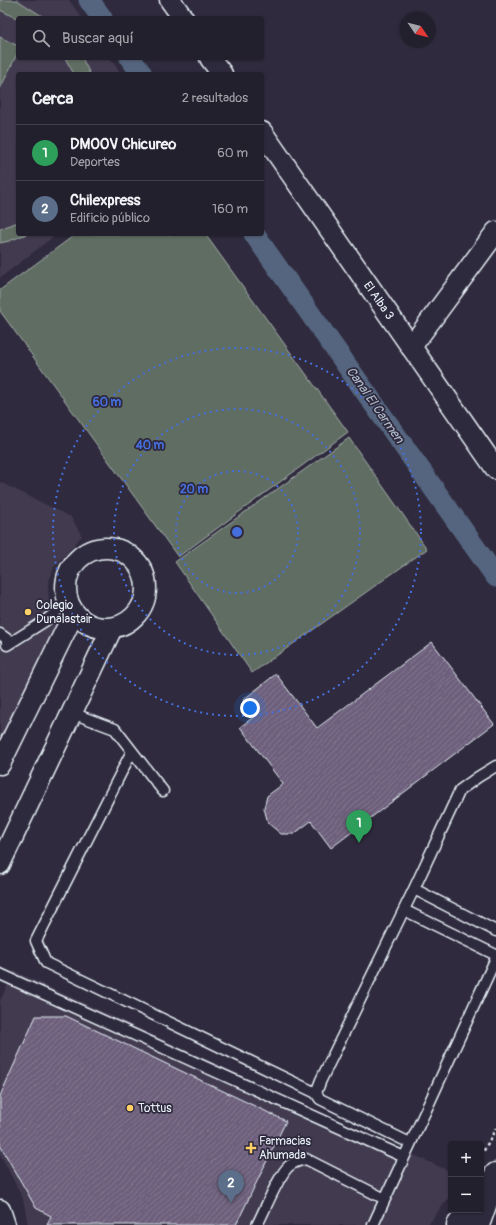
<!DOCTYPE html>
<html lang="es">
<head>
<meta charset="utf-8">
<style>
  :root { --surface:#23202e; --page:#2f2d3a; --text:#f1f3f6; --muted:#a3a3aa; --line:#403e4a; --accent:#db2777 }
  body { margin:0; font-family:Pangolin,sans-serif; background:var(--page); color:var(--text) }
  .controls { position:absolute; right:12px; bottom:12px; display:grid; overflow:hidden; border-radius:4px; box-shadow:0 1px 3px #0004 }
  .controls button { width:36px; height:36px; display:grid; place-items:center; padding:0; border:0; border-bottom:1px solid var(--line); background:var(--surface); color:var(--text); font:20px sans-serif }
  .compass { position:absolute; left:400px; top:12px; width:36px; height:36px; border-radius:50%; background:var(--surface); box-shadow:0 1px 3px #0004; rotate:125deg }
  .you { position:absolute; left:250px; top:708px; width:14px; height:14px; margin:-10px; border:3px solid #fff; border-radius:50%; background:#1a73e8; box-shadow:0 0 0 6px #1a73e833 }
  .badge { display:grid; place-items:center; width:26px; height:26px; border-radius:50%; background:var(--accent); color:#fff; font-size:13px; font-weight:700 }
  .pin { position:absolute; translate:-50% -33px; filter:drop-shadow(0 1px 2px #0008) }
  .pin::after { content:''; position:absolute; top:21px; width:14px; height:12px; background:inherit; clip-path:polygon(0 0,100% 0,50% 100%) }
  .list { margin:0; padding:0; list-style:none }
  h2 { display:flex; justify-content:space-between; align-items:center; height:52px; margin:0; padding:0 16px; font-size:17px }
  h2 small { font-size:13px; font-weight:400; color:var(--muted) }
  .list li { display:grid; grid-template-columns:26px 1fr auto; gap:12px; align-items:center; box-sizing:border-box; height:56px; padding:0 16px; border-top:1px solid var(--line) }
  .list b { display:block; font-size:15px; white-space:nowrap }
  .list p { margin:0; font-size:13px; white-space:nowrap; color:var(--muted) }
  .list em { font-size:13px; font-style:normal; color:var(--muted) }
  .icon { flex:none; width:22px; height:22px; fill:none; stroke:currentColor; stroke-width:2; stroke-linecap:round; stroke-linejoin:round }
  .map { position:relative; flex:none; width:496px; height:1225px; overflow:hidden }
  .search { position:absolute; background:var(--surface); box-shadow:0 1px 3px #0004; left:16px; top:16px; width:248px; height:44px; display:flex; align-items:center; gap:10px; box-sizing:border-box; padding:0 14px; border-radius:4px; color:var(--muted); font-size:15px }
  .panel { position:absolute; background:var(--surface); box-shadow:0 1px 3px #0004; left:16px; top:72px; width:248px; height:164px; border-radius:4px }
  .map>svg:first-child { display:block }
  .built { fill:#423a50 }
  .garden { fill:#616d62; stroke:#a4afad }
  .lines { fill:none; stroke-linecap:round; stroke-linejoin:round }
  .canal { stroke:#54657f; stroke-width:21 }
  .building { fill:url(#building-hatch); stroke:#e8f1f8 }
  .service-casing { stroke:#e8f1f8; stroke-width:13 }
  .minor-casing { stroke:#e8f1f8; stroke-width:23 }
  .tertiary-casing { stroke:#e8f1f8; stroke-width:25 }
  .path { stroke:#e8f1f8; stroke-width:2.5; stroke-dasharray:3 3; stroke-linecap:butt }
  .service { stroke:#2f2a3d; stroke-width:10 }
  .minor { stroke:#2f2a3d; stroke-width:20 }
  .tertiary { stroke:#2f2a3d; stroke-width:22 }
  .ring { fill:none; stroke:#466fde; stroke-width:2; stroke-dasharray:2 4 }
  .poi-dot { fill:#ffd166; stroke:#2f2a3d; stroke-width:1.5 }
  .labels { text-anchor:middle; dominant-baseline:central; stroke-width:3.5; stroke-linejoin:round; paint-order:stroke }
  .street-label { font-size:12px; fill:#e8f1f8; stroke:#2f2a3d }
  .poi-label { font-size:12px; fill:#e8f1f8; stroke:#2f2a3d; text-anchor:start }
  .water-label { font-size:13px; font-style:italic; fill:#adb9c8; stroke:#2f2a3d }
  .centre { fill:#466fde; stroke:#2f2a3d; stroke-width:2 }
  .ring-label { font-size:12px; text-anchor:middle; font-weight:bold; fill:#466fde; stroke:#2f2a3d; stroke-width:3.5; stroke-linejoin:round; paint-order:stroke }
</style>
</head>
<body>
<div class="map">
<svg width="496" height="1225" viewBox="0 0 496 1225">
  <defs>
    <pattern id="building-hatch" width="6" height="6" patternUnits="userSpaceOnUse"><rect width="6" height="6" fill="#6e617d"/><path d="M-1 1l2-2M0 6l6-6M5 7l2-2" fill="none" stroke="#837890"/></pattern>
  </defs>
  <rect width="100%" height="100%" fill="#2f2a3d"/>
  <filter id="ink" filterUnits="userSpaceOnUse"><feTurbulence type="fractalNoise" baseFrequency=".025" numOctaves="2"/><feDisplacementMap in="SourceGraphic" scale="8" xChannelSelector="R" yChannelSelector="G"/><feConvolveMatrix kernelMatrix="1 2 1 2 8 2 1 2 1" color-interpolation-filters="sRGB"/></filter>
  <g filter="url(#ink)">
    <path class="built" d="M0,0H69L82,18H18V58H110L121,74H18V234H57L0,278Z
      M0,482L71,517L82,536L54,567L48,584L49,604L64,620L0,749Z
      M14,971L451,1172V1195L428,1225H28L23,1199L0,1154V1001Z"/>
    <path class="garden" d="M0,0H17L45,18L18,19L0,10Z
      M0,37L18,46V52L0,89Z
      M65,58H82L90,74H74Z
      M18,222V234H27L9,241L0,243V229Z
      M76,234H205L348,432L178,557L0,311V290Z
      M349,438L427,549L252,673L175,562Z"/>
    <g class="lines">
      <path class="canal" d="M89,0L102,18
        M130,58L142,74
        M254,234L496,577"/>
    </g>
    <path class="building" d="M432,642L494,724L331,848L311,821L294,834H281L268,823L264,808L267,796L283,784L240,727L255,716L243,700L276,674L317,728Z
      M36,1016H66L286,1121L236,1225H47L51,1216L36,1208L0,1145V1096Z"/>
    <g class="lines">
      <g class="service-casing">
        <path id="service" d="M0,634L7,639V645L45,621L68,602
          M72,713L115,729L163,791
          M132,751L36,941L46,963L316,1093
          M414,889L496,931
          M404,910L496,955
          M0,974L404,1157
          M410,1143L320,1099L316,1093L321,1080L414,889L460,790L478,777L496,766
          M257,1225C264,1212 279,1174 289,1166C295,1161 300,1160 306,1159L385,1199
          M373,1225L496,958"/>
      </g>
      <g class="minor-casing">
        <g id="minor">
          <path d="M170,0L183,18"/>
          <path d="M210,58L222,74"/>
          <path id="s1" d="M262,132L496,469"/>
          <path d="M411,347L496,232"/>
          <circle cx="106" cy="588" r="40"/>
          <path d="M0,764L74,613"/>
          <path d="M0,864L112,628"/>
          <path d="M0,1210L5,1225"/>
        </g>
      </g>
      <g class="tertiary-casing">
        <path id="tertiary" d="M458,1225L470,1210
          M478,1225L496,1174"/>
      </g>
      <path class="path" d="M481,1156L496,1128"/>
      <use href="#service" class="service"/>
      <use href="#minor" class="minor"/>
      <use href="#tertiary" class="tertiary"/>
    </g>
  </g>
  <g class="ring">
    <circle cx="237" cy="532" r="61"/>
    <circle cx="237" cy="532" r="123"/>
    <circle cx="237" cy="532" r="184"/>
  </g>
  <g class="poi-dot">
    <circle cx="28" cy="612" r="4"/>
    <circle cx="130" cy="1108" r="4"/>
    <path d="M249 1142h4v4h4v4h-4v4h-4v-4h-4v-4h4z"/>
  </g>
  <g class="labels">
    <g class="street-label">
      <text stroke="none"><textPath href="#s1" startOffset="205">El Alba 3</textPath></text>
    </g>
    <g class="poi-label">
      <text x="36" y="605">Colegio<tspan x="36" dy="14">Dunalastair</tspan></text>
      <text x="138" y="1108">Tottus</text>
      <text x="259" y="1141">Farmacias<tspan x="259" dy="14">Ahumada</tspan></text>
    </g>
    <g class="water-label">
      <text transform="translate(375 405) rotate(55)">Canal El Carmen</text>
    </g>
  </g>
  <circle cx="237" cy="532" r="6" class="centre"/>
  <g class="ring-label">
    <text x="107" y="406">60 m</text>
    <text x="150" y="449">40 m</text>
    <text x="194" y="493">20 m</text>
  </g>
</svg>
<div class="controls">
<button>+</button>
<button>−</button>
</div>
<svg class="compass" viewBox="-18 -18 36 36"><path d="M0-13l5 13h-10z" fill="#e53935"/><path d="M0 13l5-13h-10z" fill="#a3a3aa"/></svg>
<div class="you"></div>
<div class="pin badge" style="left:359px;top:843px;background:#2e9e5b">1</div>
<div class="pin badge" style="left:231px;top:1203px;background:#5c6f8a">2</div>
<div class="search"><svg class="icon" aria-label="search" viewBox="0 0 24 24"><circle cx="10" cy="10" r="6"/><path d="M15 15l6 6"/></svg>Buscar aquí</div>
<section class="panel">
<h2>Cerca<small>2 resultados</small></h2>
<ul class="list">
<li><span class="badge" style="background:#2e9e5b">1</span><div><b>DMOOV Chicureo</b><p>Deportes</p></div><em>60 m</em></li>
<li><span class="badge" style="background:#5c6f8a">2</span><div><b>Chilexpress</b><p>Edificio público</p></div><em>160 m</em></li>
</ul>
</section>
</div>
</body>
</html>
